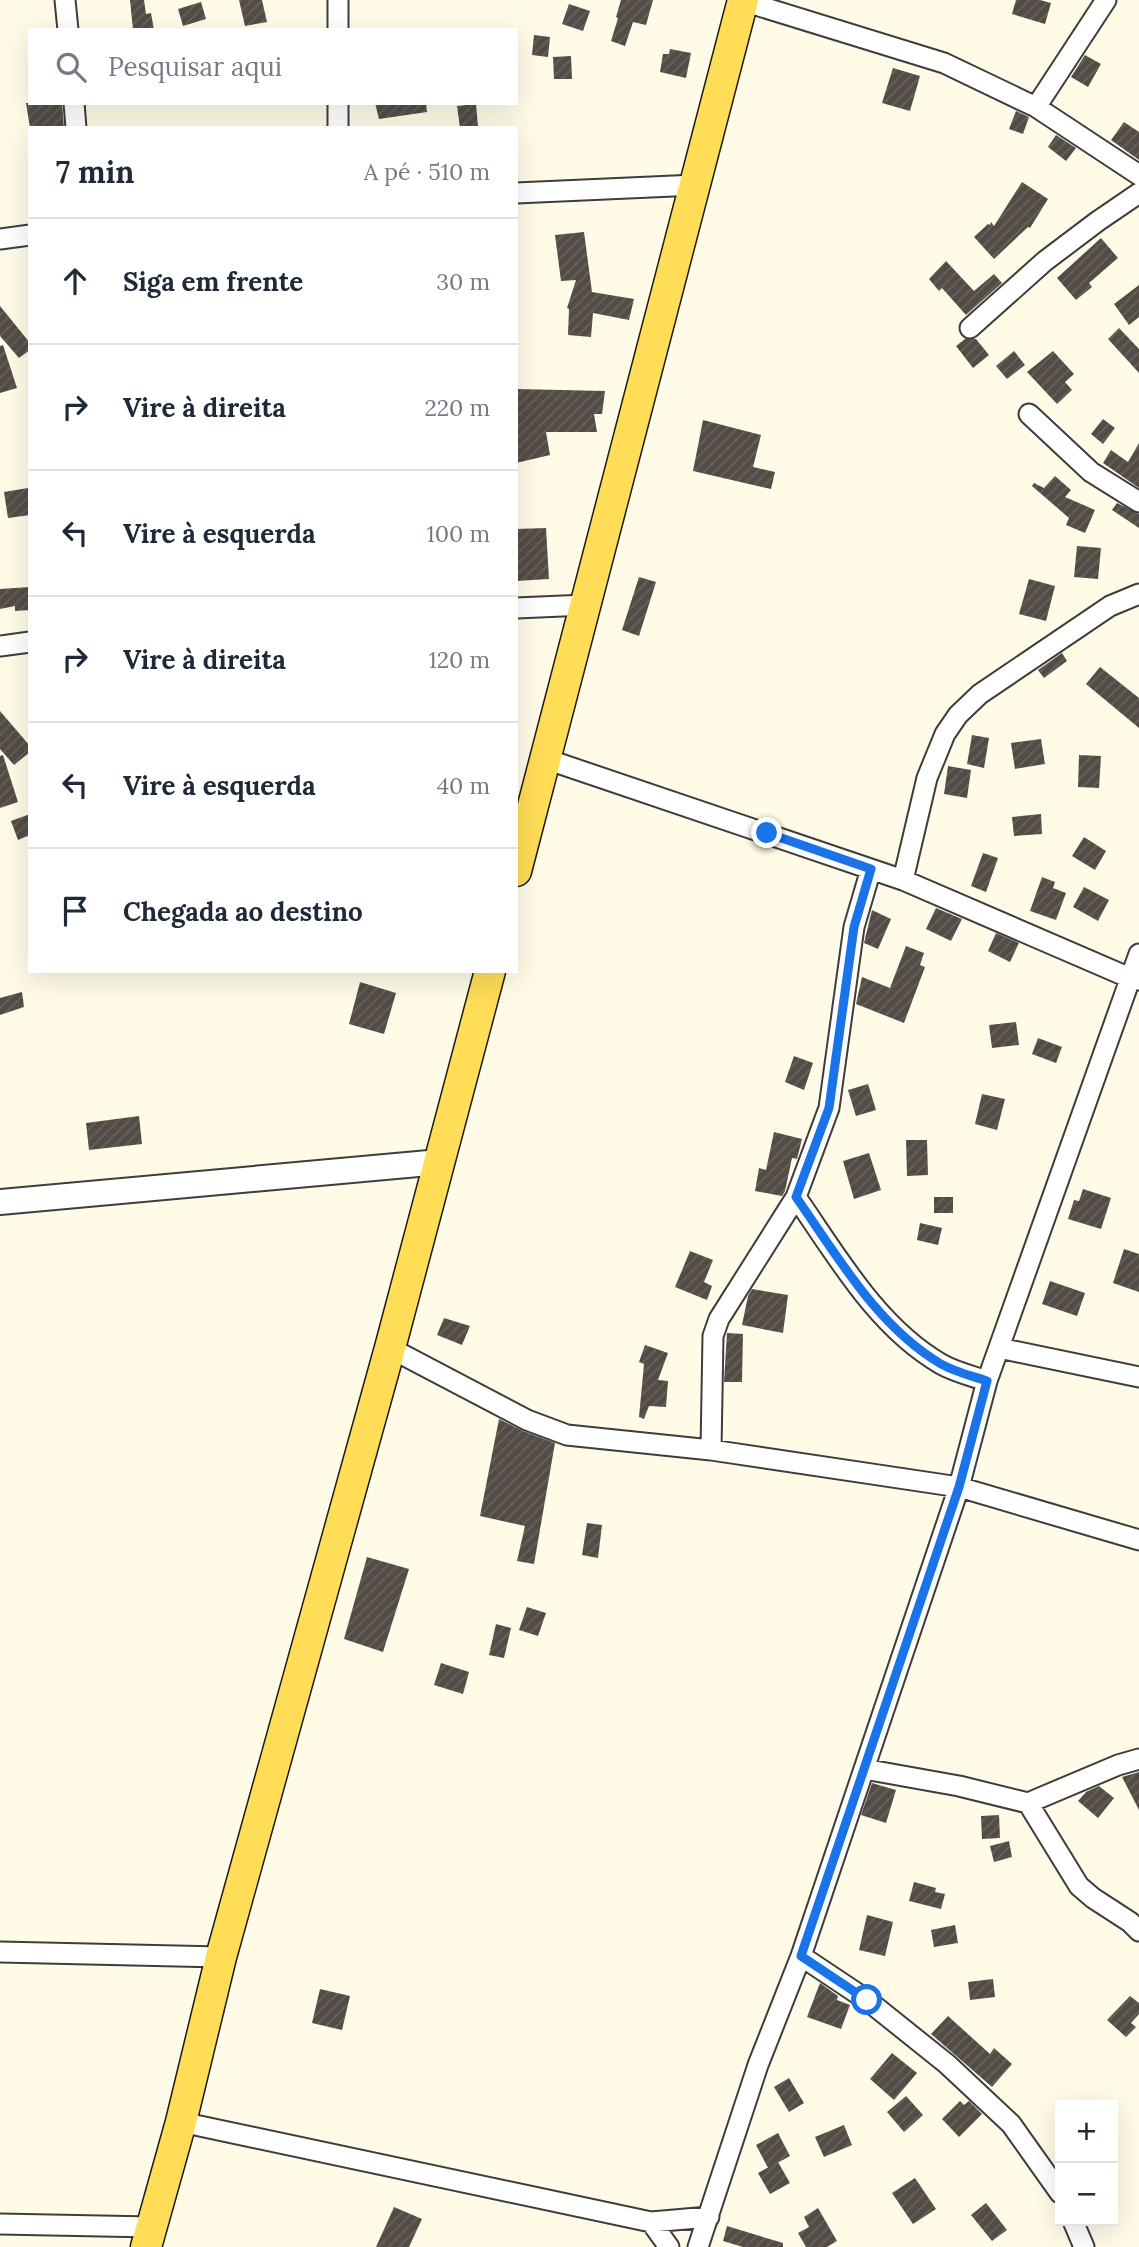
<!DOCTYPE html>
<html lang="pt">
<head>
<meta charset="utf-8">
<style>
  :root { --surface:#fff; --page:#f6f6f7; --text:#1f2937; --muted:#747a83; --line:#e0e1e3 }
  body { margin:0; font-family:Lora,serif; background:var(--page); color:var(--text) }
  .controls { position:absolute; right:21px; bottom:21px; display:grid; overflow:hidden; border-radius:0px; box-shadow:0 7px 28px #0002 }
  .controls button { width:63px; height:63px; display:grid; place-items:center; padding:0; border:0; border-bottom:2px solid var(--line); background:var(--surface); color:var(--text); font:35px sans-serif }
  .stop { position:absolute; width:21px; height:21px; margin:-16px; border:5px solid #1a73e8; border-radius:50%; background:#fff }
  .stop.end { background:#1a73e8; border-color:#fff; box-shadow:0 2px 7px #0008 }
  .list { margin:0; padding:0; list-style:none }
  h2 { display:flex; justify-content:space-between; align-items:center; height:91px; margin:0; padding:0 28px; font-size:30px }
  h2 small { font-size:23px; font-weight:400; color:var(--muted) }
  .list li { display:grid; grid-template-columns:46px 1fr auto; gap:21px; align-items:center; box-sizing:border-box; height:126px; padding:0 28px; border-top:2px solid var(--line) }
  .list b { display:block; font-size:26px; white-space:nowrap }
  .list em { font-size:23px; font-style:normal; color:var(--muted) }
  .icon { flex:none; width:38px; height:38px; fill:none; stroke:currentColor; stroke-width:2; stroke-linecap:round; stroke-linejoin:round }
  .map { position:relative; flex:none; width:1139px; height:2247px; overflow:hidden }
  .search { position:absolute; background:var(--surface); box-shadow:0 7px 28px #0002; left:28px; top:28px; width:490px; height:77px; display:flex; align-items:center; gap:18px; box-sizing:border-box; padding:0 24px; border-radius:0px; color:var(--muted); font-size:26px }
  .panel { position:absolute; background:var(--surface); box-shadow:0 7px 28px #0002; left:28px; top:126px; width:490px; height:847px; border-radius:0px }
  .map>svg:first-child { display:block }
  .building { fill:url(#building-hatch) }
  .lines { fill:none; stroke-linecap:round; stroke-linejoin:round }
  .minor-casing { stroke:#3d3d3d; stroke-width:23 }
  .tertiary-casing { stroke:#3d3d3d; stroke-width:28 }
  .primary-casing { stroke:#1b1b1b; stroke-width:33 }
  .minor { stroke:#fff; stroke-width:19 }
  .tertiary { stroke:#fff; stroke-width:24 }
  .primary { stroke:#ffdd57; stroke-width:30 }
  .route { stroke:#1a73e8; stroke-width:9 }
</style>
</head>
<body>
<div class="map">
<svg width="1139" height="2247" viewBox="0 0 1139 2247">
  <defs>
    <pattern id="building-hatch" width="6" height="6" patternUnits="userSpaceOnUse" patternTransform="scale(1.75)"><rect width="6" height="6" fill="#534c46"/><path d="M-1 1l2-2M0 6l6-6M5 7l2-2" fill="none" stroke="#67615c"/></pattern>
  </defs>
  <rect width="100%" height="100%" fill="#fffbe7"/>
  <path class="building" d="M130,0H144L146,14L151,13L154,30H133Z
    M239,0H262L267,22L245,26Z
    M621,0H653L646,25L633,22L625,46L611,41L618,18L616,17Z
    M1016,0H1040L1051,3L1045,24L1012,14Z
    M201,2L206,19L183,26L178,9Z
    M569,4L590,11L583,31L562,24Z
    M534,35L550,37L548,57L532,55Z
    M670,49L691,53L686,78L660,72L663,54H669Z
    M1085,55L1101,64L1088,87L1071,77Z
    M571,56L572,79H554L553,57Z
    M893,68L920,76L910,111L882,103Z
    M26,103H62L64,128H30Z
    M375,103H426L427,112L379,119Z
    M476,104L478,126L460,128L457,106Z
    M1016,111L1029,117L1023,134L1009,129Z
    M1124,122L1139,132V160L1111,140Z
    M1056,135L1076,148L1066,161L1048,147Z
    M1022,182L1048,199L1030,228L1028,227L994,259L974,237L988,224L990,225L991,222L994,226Z
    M584,232L592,292L634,299L629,320L593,313L591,337L568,335L569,309L567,308L576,280L561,281L555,235Z
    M1101,238L1118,258L1089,283L1092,287L1076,300L1057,278Z
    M946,261L974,291L994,274L1002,283L966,315L942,288L939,291L929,279Z
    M1139,285V317L1129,325L1114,304Z
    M0,306L30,343V350L19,358L0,336Z
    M1119,328L1139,349V373L1108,339Z
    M965,339H976L989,355L973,368L956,346Z
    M3,345L17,388L0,393V346Z
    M1014,351L1025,365L1007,379L996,366Z
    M1053,351L1074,374L1065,382L1072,390L1057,404L1027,372Z
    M516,389L605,391L602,414H594L597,432H546L550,455L516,463Z
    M1103,419L1115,428L1103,444L1091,434Z
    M703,420L761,435L753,467L775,472L771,489L693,471Z
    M1139,443V488L1103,463L1111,450L1128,462Z
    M1055,476L1071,490L1065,497L1095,510L1085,533L1066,525L1069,518L1032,486L1034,483L1044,488Z
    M28,488L30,515L8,518L4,492Z
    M1117,503L1139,514V528L1112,510Z
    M546,528L549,579L516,581V529Z
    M1077,546L1101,548L1098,579L1074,577Z
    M639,577L656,582L639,636L622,630Z
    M1029,579L1055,586L1046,621L1019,614Z
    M30,587V610L15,611V606L0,609V589Z
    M1062,653L1067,661L1044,678L1038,670Z
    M1100,667L1139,698V728L1086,684Z
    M0,711L30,746V752L14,765L0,749Z
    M972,735L989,738L984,768L967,764Z
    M1041,739L1045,764L1015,769L1011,743Z
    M3,755L18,802L0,808V756Z
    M1079,755L1101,756L1099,788L1078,787Z
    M948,766L971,770L967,798L944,794Z
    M30,814V835L18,840L11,821Z
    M1041,814L1042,834L1014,836L1012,817Z
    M1084,837L1106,851L1095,870L1072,856Z
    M983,853L998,858L986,892L971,886Z
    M1042,877L1055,882L1053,888L1066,893L1056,920L1030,911Z
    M1084,887L1109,900L1098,921L1073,907Z
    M936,908L962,919L951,941L926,929Z
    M872,910L891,919L878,949L864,943Z
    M996,933L1019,943L1010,962L988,951Z
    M906,946L924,953L920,965L925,967L904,1023L856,1004L862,977L890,988Z
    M360,982L396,993L384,1034L349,1024Z
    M22,992L24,1007L0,1015V998Z
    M1016,1022L1019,1045L992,1048L989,1025Z
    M1038,1038L1062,1047L1056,1063L1032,1054Z
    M794,1056L813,1063L804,1090L785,1082Z
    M868,1084L876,1110L856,1116L848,1090Z
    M982,1094L1005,1099L997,1130L975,1124Z
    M139,1116L142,1144L89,1150L86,1123Z
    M774,1132L802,1139L797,1159L792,1158L785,1191L782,1196L755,1191L759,1168L766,1170Z
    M906,1140H927L928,1175L907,1176Z
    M869,1153L881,1190L854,1199L843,1161Z
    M1083,1189L1111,1198L1101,1229L1068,1219L1074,1200L1079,1201Z
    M934,1197H953V1213H934Z
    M920,1223L942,1228L938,1245L917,1240Z
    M1124,1249L1139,1254V1292L1113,1283Z
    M690,1251L713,1260L704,1282L712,1286L707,1300L675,1287Z
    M1050,1281L1085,1293L1077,1316L1042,1304Z
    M752,1289L788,1295L783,1333L742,1325L748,1296Z
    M444,1318L470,1326L462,1345L437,1335Z
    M727,1333L743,1334L742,1382H724Z
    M645,1345L668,1353L658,1380L668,1381L666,1407L649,1406L644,1419L639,1417L644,1364L639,1362Z
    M499,1419L523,1431L555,1443L534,1564L517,1561L525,1526L480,1516Z
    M587,1523L602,1525L598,1558L582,1555Z
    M367,1557L409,1569L383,1652L344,1639Z
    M527,1607L546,1613L538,1636L519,1630Z
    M496,1624L511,1628L504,1658L489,1655Z
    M441,1663L469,1672L463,1694L434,1685Z
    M1139,1772V1810L1122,1777Z
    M872,1783L896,1790L886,1823L861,1815Z
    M1099,1786L1114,1798L1098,1818L1078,1801L1086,1792Z
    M999,1815L1000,1838L982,1839L981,1816Z
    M1009,1841L1012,1857L994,1862L990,1846Z
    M914,1882L936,1888L935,1892L945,1894L941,1909L909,1901Z
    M867,1915L893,1922L885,1956L859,1950Z
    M955,1925L958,1943L934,1947L931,1930Z
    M993,1979L995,1997L970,2000L968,1982Z
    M820,1983L838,1996L837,2000L850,2005L841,2029L807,2017Z
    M320,1989L350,1996L342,2030L312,2023Z
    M1130,1996L1139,2003V2014L1131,2023L1136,2027L1126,2037L1107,2020Z
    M948,2016L990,2054L994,2048L1012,2064L992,2087L931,2034Z
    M892,2053L917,2073L894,2100L870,2079Z
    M789,2078L804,2103L789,2112L774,2087Z
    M906,2096L923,2115L904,2132L887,2112Z
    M960,2101L964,2105L969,2101L982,2114L959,2137L942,2119Z
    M844,2125L852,2145L824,2157L815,2137Z
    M778,2133L790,2156L768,2168L756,2145Z
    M778,2162L790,2183L770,2194L758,2173Z
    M915,2178L936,2209L913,2224L892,2193Z
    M986,2203L1007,2230L992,2241L971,2215Z
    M394,2207L422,2219L409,2247H376Z
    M818,2208L837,2241L827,2247H806L798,2233L809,2227L804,2217Z
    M727,2226L783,2243V2247H743L723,2241Z"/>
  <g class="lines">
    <g class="minor-casing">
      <path id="minor" d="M65,0L68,30
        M338,0V30
        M743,1L944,63L1036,107L1139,175
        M74,103L76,128
        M338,103V128
        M1036,107L1106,0
        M516,193L696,185
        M0,239L30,235
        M970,328L1045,261L1098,221L1139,193
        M1029,414L1091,472L1139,502
        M516,608L586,605
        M0,646L30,642
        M546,759L903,880L1130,978L1139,980
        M903,880L927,778L945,734L958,715L980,694L1110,606L1139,594
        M796,1197C837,1256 877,1327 941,1364C955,1372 972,1376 987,1381
        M390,1348L527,1420L567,1435L711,1450L959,1487L1139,1540
        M999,1348L1139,1377
        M711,1450L713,1336L719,1319L796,1197L829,1108L854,927L871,869
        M864,1769L959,1786L1028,1803L1079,1886L1093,1898L1130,1922L1139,1931
        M1028,1803L1118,1765L1139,1759
        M0,1952L221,1957
        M801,1956L867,2000L947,2064L1011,2124L1060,2193
        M181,2122L651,2222L709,2217
        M1073,2221L1084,2247
        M651,2222L669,2247
        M0,2224L152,2227
        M698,2247L758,2065L801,1956L959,1487L987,1381L1139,954"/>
    </g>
    <g class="tertiary-casing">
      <path id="tertiary" d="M0,1202L440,1162"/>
    </g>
    <g class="primary-casing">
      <path id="primary" d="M516,871L743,0
        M146,2247L181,2122L221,1957L390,1348L490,971"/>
    </g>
    <use href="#minor" class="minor"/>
    <use href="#tertiary" class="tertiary"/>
    <use href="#primary" class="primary"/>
  </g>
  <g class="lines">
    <path class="route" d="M767,833L871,869L854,927L829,1108L796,1197C838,1257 877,1326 941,1364C955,1372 972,1376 987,1381L959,1487L801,1956L867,2000"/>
  </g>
</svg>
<div class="controls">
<button>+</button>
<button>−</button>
</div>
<div class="stop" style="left:867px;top:2000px"></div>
<div class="stop end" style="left:767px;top:833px"></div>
<div class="search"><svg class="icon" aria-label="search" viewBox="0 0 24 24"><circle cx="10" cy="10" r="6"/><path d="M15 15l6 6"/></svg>Pesquisar aqui</div>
<section class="panel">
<h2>7 min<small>A pé · 510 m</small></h2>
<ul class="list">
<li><svg class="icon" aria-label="ahead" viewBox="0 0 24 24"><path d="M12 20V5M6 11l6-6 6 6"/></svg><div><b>Siga em frente</b></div><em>30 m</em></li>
<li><svg class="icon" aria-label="right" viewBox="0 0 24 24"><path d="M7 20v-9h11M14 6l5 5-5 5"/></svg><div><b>Vire à direita</b></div><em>220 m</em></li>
<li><svg class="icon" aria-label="left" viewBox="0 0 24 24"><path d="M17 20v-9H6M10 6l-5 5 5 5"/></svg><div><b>Vire à esquerda</b></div><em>100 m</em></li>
<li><svg class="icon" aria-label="right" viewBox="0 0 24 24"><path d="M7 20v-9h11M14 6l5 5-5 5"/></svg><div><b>Vire à direita</b></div><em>120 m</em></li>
<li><svg class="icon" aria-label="left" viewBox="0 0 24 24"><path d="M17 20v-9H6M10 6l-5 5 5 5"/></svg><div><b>Vire à esquerda</b></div><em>40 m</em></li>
<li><svg class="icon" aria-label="arrive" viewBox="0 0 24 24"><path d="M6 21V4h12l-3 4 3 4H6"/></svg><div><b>Chegada ao destino</b></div></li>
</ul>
</section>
</div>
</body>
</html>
